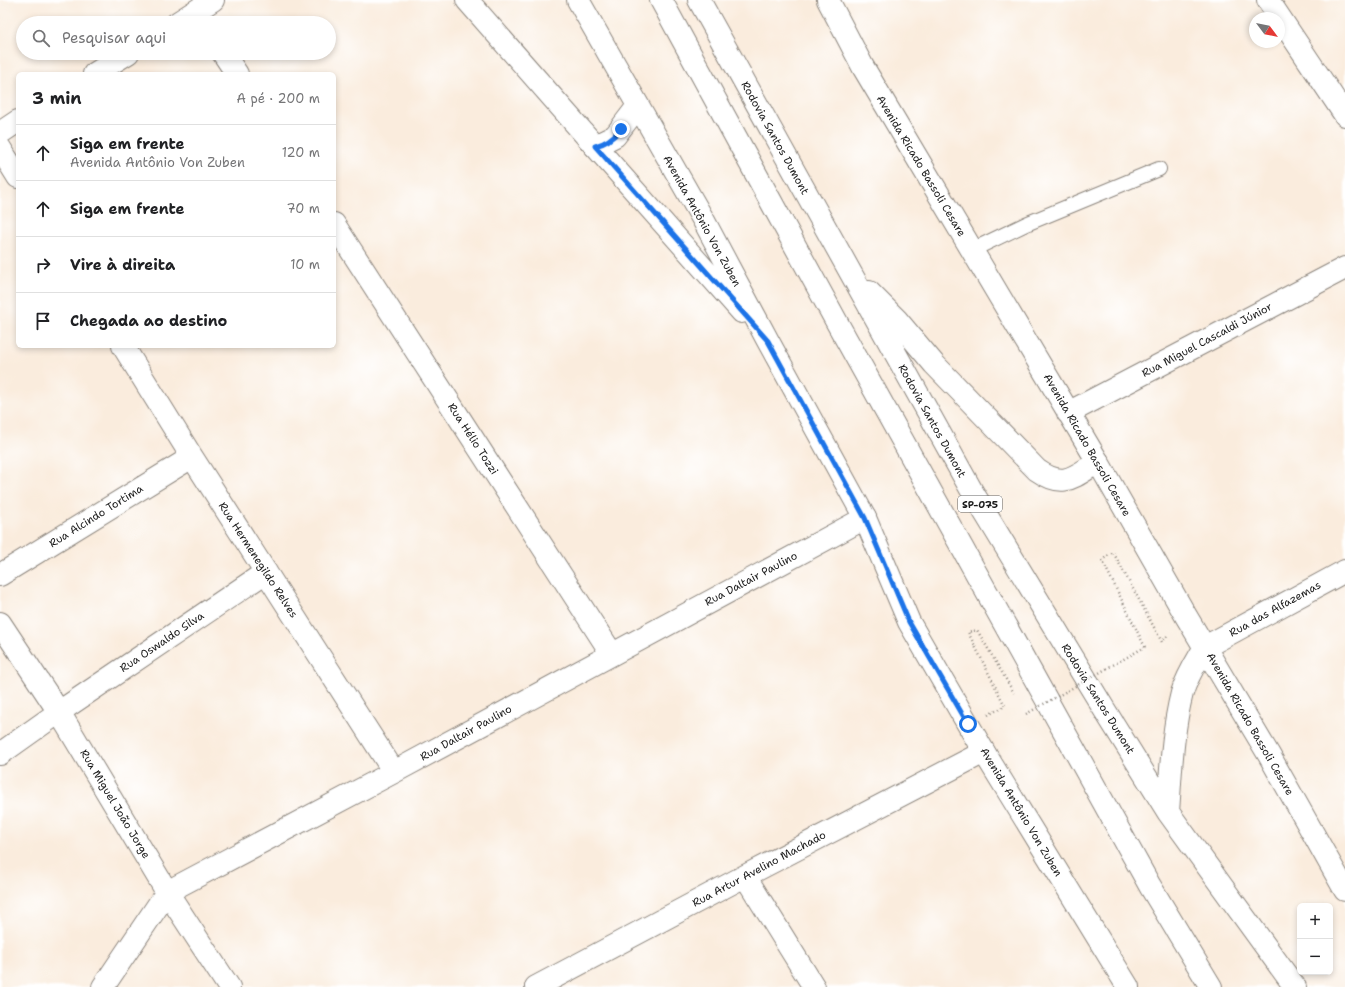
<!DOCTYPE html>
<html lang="pt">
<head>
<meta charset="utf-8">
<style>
  :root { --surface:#fff; --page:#f2f2f2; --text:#202124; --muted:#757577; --line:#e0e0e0 }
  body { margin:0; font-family:"Shantell Sans",sans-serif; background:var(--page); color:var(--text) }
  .controls { position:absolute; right:12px; bottom:12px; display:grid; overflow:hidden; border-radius:6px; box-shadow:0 2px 6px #0003 }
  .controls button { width:36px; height:36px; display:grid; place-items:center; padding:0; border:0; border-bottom:1px solid var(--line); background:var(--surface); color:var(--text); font:20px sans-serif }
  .compass { position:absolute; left:1249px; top:12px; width:36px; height:36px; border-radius:50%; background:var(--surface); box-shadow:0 2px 6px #0003; rotate:122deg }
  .stop { position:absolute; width:12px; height:12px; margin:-9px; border:3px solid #1a73e8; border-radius:50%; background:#fff }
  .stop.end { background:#1a73e8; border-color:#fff; box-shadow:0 1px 4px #0008 }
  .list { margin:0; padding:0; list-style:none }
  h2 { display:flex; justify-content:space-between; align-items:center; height:52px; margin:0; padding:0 16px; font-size:17px }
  h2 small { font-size:13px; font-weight:400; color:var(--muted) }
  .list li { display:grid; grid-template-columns:26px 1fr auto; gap:12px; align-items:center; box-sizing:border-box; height:56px; padding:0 16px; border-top:1px solid var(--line) }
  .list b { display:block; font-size:15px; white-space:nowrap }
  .list p { margin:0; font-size:13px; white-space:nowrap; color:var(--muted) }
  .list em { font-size:13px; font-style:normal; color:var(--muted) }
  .icon { flex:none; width:22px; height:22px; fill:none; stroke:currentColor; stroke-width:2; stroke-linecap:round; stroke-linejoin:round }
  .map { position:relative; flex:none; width:1345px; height:987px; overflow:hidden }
  .search { position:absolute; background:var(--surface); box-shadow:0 2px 6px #0003; left:16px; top:16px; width:320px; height:44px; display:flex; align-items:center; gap:10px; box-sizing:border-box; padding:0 14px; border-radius:22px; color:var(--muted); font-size:15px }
  .panel { position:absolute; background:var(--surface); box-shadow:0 2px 6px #0003; left:16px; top:72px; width:320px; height:276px; border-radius:6px }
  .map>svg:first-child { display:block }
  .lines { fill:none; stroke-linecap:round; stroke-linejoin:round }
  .lane-casing { stroke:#8b847c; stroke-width:16 }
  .street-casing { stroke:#8b847c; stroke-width:24 }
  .secondary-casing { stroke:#8b847c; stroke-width:24 }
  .highway-casing { stroke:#8b847c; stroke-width:24 }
  .path { stroke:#8b847c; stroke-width:2.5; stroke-dasharray:1 3; stroke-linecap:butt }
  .lane { stroke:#fff; stroke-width:14 }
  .street { stroke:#fff; stroke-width:22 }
  .secondary { stroke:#fff; stroke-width:22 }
  .highway { stroke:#fff; stroke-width:22 }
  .path-bridge { stroke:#8b847c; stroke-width:2.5; stroke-dasharray:1 3; stroke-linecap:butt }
  .route { stroke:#1a73e8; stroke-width:5 }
  .labels { text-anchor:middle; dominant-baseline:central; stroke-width:3; stroke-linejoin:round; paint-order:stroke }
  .shield { fill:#fff; stroke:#606060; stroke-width:1 }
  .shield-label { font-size:10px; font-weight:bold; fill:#1c1c1c }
  .street-label { font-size:11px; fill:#1c1c1c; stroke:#fff }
</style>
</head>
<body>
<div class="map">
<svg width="1345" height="987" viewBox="0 0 1345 987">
  <rect width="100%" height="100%" fill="#fff"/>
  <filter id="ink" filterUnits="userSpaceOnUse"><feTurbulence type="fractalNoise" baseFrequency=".025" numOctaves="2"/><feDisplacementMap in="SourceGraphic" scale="8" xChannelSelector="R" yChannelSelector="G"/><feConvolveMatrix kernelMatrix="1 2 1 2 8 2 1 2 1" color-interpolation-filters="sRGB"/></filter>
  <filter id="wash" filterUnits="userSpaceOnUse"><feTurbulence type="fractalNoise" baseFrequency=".012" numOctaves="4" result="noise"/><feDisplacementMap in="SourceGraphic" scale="16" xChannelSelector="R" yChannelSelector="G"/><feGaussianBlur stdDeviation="0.9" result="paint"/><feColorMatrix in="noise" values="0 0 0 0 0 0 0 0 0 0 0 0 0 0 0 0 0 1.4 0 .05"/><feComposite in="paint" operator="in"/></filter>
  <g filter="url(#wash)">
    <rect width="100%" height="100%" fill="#faecdd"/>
  </g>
  <g filter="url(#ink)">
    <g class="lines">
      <g class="lane-casing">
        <path id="lane" d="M972,250L1026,224L1159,169"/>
      </g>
      <g class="street-casing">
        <path id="street" d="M467,0L595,146
          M828,0L863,67L1098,462
          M1268,0L1345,115
          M177,23L213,0
          M223,53L237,74
          M94,74L128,53
          M0,133L18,121
          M0,148L18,177
          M334,224L612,654
          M123,346L192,457L394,772
          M1068,413L1345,268
          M0,575L192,457
          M0,623L59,712L167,892L229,987
          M1205,647L1345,571
          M0,754L59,712L266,572
          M745,876L814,987
          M103,987L167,892L394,772L865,518
          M536,987L745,876L984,752"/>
      </g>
      <g class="secondary-casing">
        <path id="secondary" d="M578,0L704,221L768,341L865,518L909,622L984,752L1128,987
          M638,106L615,136L595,146L742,312
          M1098,462L1186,616L1269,755L1345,890"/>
      </g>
      <g class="highway-casing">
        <path id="highway" d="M661,0L840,328L1150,886L1211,987
          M699,0L973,493L1104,709L1168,812L1295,987
          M869,292L897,320L934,364L1037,470C1064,489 1073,477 1098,462
          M1168,812C1171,772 1172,732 1182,693C1187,676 1197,661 1205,647"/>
      </g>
      <path class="path" d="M1145,647L1102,560L1113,552L1162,642L1169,634
        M988,715L1005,706L968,632L977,630L1014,693"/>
      <use href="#lane" class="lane"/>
      <use href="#street" class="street"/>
      <use href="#secondary" class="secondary"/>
      <use href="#highway" class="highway"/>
      <path class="path-bridge" d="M1026,714L1145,647"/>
    </g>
  </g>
  <g class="lines" filter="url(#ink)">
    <path class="route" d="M621,129C614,137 605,144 595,146L768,341L865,518L909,622L968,724"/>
  </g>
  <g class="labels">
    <rect class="shield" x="958" y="496" width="44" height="16" rx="3"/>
    <g class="shield-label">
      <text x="980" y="504">SP-075</text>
    </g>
    <g class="street-label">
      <text transform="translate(775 138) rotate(61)">Rodovia Santos Dumont</text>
      <text transform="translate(921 166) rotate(59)">Avenida Ricado Bassoli Cesare</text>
      <text transform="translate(702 221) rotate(61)">Avenida Antônio Von Zuben</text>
      <text transform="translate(1207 340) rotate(-28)">Rua Miguel Cascaldi Júnior</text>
      <text transform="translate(932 421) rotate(61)">Rodovia Santos Dumont</text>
      <text transform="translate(473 439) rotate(57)">Rua Hélio Tozzi</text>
      <text transform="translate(1087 445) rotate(60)">Avenida Ricado Bassoli Cesare</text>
      <text transform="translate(96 516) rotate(-32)">Rua Alcindo Tortima</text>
      <text transform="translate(258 560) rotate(57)">Rua Hermenegildo Relves</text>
      <text transform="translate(751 579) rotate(-28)">Rua Daltair Paulino</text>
      <text transform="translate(1275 609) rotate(-29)">Rua das Alfazemas</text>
      <text transform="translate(162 642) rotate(-34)">Rua Oswaldo Silva</text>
      <text transform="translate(1098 699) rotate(58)">Rodovia Santos Dumont</text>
      <text transform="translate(1250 724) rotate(60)">Avenida Ricado Bassoli Cesare</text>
      <text transform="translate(466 733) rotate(-29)">Rua Daltair Paulino</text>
      <text transform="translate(115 804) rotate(59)">Rua Miguel João Jorge</text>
      <text transform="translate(1021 812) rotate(59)">Avenida Antônio Von Zuben</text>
      <text transform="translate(759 869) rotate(-28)">Rua Artur Avelino Machado</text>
    </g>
  </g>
</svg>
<div class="controls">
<button>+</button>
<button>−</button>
</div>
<svg class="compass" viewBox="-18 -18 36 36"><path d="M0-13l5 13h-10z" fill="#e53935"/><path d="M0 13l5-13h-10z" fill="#757577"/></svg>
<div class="stop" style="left:968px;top:724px"></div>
<div class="stop end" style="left:621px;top:129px"></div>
<div class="search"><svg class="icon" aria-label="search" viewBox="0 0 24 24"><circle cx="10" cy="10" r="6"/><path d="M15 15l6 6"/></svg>Pesquisar aqui</div>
<section class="panel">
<h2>3 min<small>A pé · 200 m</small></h2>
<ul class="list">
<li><svg class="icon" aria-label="ahead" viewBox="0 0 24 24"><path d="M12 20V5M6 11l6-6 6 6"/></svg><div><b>Siga em frente</b><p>Avenida Antônio Von Zuben</p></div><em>120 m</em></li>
<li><svg class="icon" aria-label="ahead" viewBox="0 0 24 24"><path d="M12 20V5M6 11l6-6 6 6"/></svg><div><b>Siga em frente</b></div><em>70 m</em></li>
<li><svg class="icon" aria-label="right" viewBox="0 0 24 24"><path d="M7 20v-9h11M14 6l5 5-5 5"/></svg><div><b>Vire à direita</b></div><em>10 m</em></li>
<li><svg class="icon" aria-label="arrive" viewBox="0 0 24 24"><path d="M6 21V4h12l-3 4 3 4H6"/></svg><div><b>Chegada ao destino</b></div></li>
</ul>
</section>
</div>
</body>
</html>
